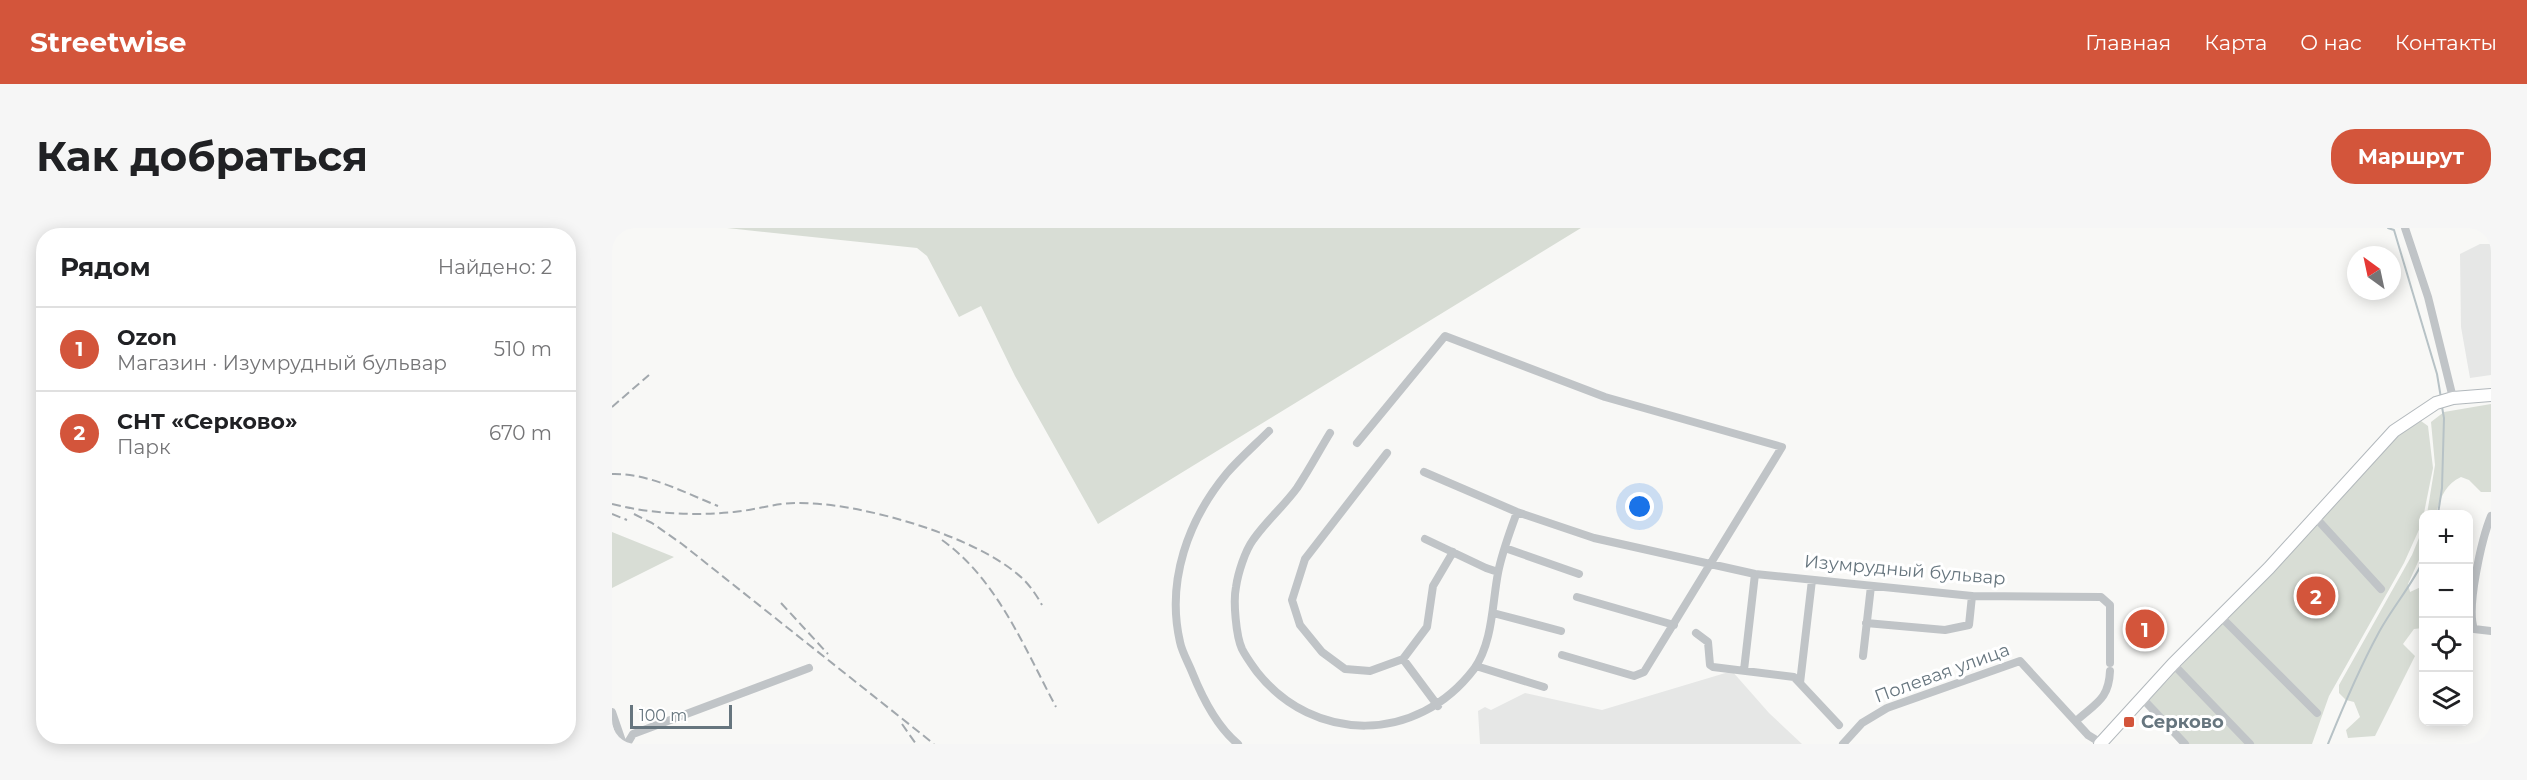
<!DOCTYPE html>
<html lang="ru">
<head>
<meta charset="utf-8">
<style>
  :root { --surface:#fff; --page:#f6f6f6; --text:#202124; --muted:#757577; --line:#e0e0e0; --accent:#d3553b }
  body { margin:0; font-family:Montserrat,sans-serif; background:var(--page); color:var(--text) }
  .controls { position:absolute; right:18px; bottom:18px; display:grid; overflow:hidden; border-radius:12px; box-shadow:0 3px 15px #0003 }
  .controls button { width:54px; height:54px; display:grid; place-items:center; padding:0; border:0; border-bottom:2px solid var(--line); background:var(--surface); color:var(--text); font:30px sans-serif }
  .compass { position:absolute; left:1735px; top:18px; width:54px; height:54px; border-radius:50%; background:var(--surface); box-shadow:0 3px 15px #0003; rotate:327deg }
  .scale { position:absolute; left:18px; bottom:15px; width:102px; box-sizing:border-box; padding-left:6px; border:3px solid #66757e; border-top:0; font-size:16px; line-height:21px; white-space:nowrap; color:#66757e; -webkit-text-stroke:4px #fff; paint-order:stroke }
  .you { position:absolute; left:1028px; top:279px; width:21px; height:21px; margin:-15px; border:4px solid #fff; border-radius:50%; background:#1a73e8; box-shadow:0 0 0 9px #1a73e833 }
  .badge { display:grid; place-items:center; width:39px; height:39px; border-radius:50%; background:var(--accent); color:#fff; font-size:20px; font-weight:700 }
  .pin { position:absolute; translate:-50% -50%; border:3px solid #fff; box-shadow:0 2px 6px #0006 }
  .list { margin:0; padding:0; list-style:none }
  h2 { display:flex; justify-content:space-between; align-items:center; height:78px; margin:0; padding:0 24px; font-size:26px }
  h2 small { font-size:20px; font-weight:400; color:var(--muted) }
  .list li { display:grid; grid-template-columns:39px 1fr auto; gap:18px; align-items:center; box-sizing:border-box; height:84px; padding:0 24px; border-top:2px solid var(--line) }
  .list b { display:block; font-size:22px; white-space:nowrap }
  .list p { margin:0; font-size:20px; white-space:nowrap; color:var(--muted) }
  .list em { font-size:20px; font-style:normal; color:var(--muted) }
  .icon { flex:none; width:33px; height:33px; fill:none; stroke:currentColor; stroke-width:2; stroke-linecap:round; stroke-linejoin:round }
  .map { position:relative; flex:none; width:1879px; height:516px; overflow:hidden; border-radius:24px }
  header { display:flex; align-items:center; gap:36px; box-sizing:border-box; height:84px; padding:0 30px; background:var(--accent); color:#fff }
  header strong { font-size:28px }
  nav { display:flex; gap:33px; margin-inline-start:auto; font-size:21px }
  .intro { display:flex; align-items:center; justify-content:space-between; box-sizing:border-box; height:144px; padding:0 36px }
  h1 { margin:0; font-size:42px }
  .button { padding:15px 27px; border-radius:24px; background:var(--accent); color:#fff; font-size:21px; font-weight:700 }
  main { display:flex; gap:36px; padding:0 36px }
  aside { flex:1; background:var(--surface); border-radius:24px; box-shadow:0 3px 15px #0003 }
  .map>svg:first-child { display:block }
  .built { fill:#e6e7e6 }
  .green { fill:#d8ddd5 }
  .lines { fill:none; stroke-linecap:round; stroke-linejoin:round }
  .stream { stroke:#b7c2c6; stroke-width:2 }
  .secondary-casing { stroke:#b2b8bc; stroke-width:14 }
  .street { stroke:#c0c4c7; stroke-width:8 }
  .secondary { stroke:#fff; stroke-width:12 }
  .rail { stroke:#a2a8ad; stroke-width:2; stroke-dasharray:9 4.5; stroke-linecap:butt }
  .poi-dot { fill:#d3553b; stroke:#fff; stroke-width:2 }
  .labels { text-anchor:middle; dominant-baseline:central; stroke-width:6; stroke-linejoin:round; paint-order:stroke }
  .street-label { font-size:18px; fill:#66757e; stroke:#fff }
  .poi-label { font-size:18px; font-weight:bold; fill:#66757e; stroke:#fff; text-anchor:start }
</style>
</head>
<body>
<header>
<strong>Streetwise</strong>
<nav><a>Главная</a><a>Карта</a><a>О нас</a><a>Контакты</a></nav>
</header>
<div class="intro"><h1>Как добраться</h1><a class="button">Маршрут</a></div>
<main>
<aside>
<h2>Рядом<small>Найдено: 2</small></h2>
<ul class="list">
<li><span class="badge">1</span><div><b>Ozon</b><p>Магазин · Изумрудный бульвар</p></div><em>510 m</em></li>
<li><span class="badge">2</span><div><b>СНТ «Серково»</b><p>Парк</p></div><em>670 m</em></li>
</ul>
</aside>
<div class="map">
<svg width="1879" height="516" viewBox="0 0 1879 516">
  <rect width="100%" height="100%" fill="#f8f8f6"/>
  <path class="built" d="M1868,16H1879V147L1858,150L1849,99L1848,26Z
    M1120,443L1157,485L1190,516H868L866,483L873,479L879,482L913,465L990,482Z"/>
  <path class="green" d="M115,0H969L486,296L403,148L369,78L347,89L315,28L305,20Z
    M1879,176V264H1869L1857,252L1849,249C1833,256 1828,271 1824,286H1815L1823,237L1819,194L1832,184Z
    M1809,193L1816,198L1821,240L1810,295L1792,335L1717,468L1700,516H1577L1537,472L1787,206Z
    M1811,300V323L1796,356L1798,364L1811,358V400L1802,401L1791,416L1803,428L1763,508L1736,510L1734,502L1748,489L1742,474L1734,472L1727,465V457L1800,327Z
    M0,304L62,329L0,360Z"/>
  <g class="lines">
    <path class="stream" d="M1776,0L1782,2L1825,146L1829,170
      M1826,286L1830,260L1832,190L1830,179
      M1716,516C1731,479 1747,441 1766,406C1779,381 1801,356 1812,331"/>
    <g class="secondary-casing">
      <path id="secondary" d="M1488,516L1561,436L1657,340L1782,203L1824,175L1841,170L1879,167"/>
    </g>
    <path class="street" d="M1793,0L1816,69L1841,170
      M718,205C707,223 697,242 685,260C672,278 654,293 641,312C633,323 626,345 624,359C621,373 624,408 630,421C634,429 640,437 645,444C702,516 805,516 862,441C881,414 880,376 886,345C890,324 898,304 905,284
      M745,215L833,108L993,169L1170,219L1032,444L1022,448L950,427
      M775,225L693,331L680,372L688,397L710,424L733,441L758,443L791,431L815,399L821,358L841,324
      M812,244L905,284L982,310L1143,346L1360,368L1489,369L1498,377V435
      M1879,288C1870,310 1854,379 1862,401L1879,403
      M1703,289L1769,361
      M813,311L874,340L886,344
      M893,320L967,346
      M965,369L1062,397
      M881,385L949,403
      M1609,389L1705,485
      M1254,395L1333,402L1357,397L1360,368
      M1084,405L1096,414L1098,437L1101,439L1182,449L1227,497
      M1251,428L1259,358
      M791,431L826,478
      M1561,436L1638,516
      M864,438L932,459
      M1132,442L1143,346
      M1188,455L1200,352
      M1531,471L1573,516
      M0,484L11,516
      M1464,493C1484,475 1497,471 1498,443
      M15,516L21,506L197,440
      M626,516C604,498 590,469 580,444C576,434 570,424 568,414C554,353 576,292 615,245C628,230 644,216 657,203
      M1231,516L1250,495L1275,480L1408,433L1476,507L1489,515"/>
    <use href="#secondary" class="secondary"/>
    <path class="rail" d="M0,179L37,147
      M0,246C37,245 73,265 106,278
      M0,276C40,286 81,288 122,284C143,282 164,275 185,275C247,274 366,308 411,351C419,359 425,368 430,377
      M0,286L15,292
      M22,286L40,295L70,316L322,516
      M330,312C385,351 413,421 444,479
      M169,375L216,426
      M290,496L304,516"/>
  </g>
  <rect class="poi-dot" x="1511" y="488" width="12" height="12" rx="3"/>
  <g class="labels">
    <g class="street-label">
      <text transform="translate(1293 342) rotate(5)">Изумрудный бульвар</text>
      <text transform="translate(1330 445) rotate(-20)">Полевая улица</text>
    </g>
    <g class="poi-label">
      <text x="1529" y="494">Серково</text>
    </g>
  </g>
</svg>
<div class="controls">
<button>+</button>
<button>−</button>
<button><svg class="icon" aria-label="locate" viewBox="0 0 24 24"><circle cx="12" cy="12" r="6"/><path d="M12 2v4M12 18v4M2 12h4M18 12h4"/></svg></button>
<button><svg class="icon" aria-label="layers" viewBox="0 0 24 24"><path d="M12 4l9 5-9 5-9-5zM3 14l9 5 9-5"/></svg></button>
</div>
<svg class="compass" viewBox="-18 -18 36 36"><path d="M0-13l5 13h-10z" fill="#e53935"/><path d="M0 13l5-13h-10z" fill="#757577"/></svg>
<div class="scale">100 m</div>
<div class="you"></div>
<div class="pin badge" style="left:1533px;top:401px">1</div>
<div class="pin badge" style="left:1704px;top:368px">2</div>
</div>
</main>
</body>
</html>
